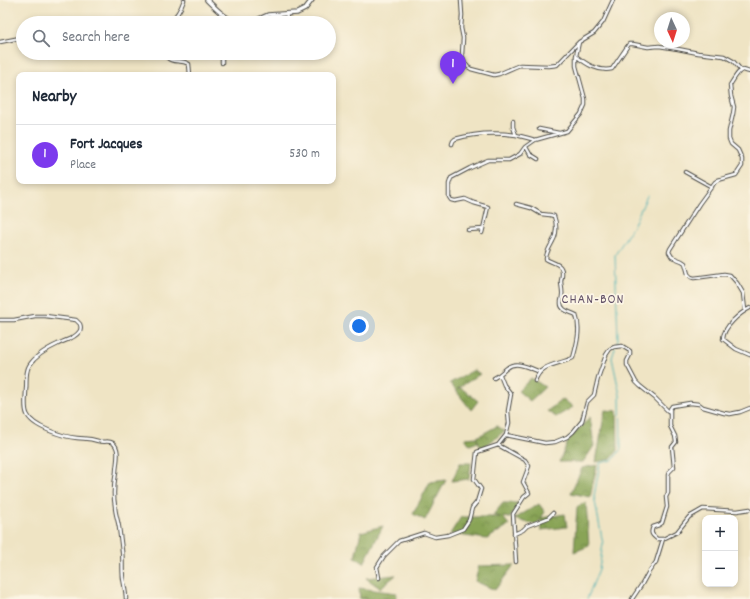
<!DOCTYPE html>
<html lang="en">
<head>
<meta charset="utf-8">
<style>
  :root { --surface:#fff; --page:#f6f6f7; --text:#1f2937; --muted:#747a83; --line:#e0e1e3; --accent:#7c3aed }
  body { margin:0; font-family:Dekko,sans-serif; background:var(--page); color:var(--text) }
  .controls { position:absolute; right:12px; bottom:12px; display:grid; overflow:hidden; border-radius:8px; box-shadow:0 2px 6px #0003 }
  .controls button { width:36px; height:36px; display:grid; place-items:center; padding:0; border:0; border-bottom:1px solid var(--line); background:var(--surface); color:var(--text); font:20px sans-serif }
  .compass { position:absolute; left:654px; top:12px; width:36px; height:36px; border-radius:50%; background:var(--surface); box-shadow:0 2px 6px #0003; rotate:176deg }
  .you { position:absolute; left:359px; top:326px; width:14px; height:14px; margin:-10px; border:3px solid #fff; border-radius:50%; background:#1a73e8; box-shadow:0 0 0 6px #1a73e833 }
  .badge { display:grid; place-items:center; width:26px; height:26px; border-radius:50%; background:var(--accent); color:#fff; font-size:13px; font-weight:700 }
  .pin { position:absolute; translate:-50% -33px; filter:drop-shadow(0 1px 2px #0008) }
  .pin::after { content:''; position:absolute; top:21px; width:14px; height:12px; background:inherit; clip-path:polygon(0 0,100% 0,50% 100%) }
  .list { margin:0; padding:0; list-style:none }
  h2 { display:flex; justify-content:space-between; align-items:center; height:52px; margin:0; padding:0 16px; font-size:17px }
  h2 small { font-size:13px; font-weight:400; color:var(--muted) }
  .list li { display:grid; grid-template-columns:26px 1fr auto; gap:12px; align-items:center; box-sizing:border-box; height:60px; padding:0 16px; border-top:1px solid var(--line) }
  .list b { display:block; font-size:15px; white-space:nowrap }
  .list p { margin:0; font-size:13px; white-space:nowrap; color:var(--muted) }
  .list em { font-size:13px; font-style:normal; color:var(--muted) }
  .icon { flex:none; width:22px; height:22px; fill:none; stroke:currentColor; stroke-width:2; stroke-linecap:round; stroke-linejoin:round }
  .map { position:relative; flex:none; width:750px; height:599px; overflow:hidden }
  .search { position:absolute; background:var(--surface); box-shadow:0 2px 6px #0003; left:16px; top:16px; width:320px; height:44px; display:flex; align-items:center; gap:10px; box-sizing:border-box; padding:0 14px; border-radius:22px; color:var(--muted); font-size:15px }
  .panel { position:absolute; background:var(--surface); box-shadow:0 2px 6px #0003; left:16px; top:72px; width:320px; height:112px; border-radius:8px }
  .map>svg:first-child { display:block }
  .forest { fill:url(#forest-crowns); stroke:#5a6840 }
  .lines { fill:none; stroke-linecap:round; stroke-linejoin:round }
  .stream { stroke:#3aacb3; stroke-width:1 }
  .minor-casing { stroke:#484742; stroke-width:4.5 }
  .tertiary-casing { stroke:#484742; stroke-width:5.5 }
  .minor { stroke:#fff; stroke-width:2.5 }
  .tertiary { stroke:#fff; stroke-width:3.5 }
  .labels { text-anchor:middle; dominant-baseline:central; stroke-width:3.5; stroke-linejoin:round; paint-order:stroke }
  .quarter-label { font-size:14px; letter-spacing:1px; fill:#635268; stroke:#fcf5e5 }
</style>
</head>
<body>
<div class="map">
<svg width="750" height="599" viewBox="0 0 750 599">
  <defs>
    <pattern id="forest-crowns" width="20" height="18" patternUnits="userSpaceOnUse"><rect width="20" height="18" fill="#89a456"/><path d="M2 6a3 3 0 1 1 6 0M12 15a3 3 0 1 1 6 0" fill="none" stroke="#708647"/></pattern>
  </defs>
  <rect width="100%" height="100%" fill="#fcf5e5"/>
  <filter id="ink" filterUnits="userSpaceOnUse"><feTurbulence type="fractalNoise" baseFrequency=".025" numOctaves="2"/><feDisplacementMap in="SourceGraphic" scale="8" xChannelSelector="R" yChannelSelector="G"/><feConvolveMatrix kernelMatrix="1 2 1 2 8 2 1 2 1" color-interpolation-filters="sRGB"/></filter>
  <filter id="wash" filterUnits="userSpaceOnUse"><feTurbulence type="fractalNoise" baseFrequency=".012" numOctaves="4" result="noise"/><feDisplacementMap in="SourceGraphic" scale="16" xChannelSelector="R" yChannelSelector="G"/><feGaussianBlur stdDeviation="0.9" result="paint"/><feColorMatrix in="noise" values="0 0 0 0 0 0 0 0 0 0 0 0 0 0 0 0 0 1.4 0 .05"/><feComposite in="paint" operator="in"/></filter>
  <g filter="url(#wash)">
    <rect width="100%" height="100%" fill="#efe4c4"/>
    <path class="forest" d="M474,370L480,374L457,389L461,388L478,401L471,410L450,383Z
      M531,378L545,387L530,401L518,391Z
      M563,399L573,407L556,417L547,411Z
      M605,410L617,411L618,450L611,459L596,462Z
      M590,417L594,446L583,462H559L569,439Z
      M497,426L505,431L481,449L477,438L478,442L470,445L465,438L477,437Z
      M460,463H471L469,479L452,481Z
      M597,465L590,497L571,493L582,468Z
      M446,480L425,520L413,514L430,482Z
      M586,502L589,546L574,552L577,507Z
      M503,503H518L510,518L503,517L509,525L487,539L450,534L461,517H501L493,515Z
      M539,504L545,512L541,518L565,514L567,527L541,530V519L536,525L514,519Z
      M383,526L364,563L355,557L361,532Z
      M514,565L495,590L475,581L479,566Z
      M396,575L380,588L366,578Z
      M359,588L397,593L395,599H360Z"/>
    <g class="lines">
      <path class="stream" d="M616,345L618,339L615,255L633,226L647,196
        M587,599L599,569L603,544L594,496L600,463L613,460L621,449L620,395L612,358L615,348"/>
    </g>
  </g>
  <g filter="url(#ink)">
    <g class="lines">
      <g class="minor-casing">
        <path id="minor" d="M461,0L462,15L461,28L463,38L462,55L465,63L468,67L471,69L494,75L499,74L515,67L520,65L549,66L557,65L579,42L594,33L603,22L613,0
          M169,23C177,16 181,9 184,0
          M286,23L287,14
          M0,42L20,38
          M163,53C174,67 178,57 189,64L190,75
          M221,53L222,55V63
          M576,56C586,64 598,72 612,69L629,44H633L648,47L659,46L678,49L698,53L724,56L733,61L741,70
          M513,121V127L516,135L528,138L535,140
          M539,129L559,133
          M452,144L453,141L455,139C475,133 495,132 516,135
          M526,147L530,154L538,159
          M685,172L712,187
          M516,204L531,208L541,214L550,215L554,216C557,224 557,234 553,241C550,247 546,252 546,259C550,262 559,263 561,268C563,272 562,277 561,281C561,286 563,291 562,296C562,298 561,300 561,302C560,311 571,312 576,315C581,329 577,344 573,358C558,365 541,363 535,381
          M468,230L483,229L488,207L474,203L465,199L455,201L451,200L449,197V184L451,178L470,168L488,160H509L520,154L525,147L535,140L567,131L581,114L585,105V99L576,66V56L579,42
          M482,233L483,229
          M750,308C740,313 723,327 723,339L736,349L750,355
          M745,310L743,293L737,283L730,275L724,274L702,277L694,278L691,277L688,274L685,263L682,261L672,257L669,252L670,249L699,204L715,182L718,180L736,175L742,166V159L738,150L731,144L729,139V131L733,114L734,107L731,96L730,85C733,81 738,70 743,70C744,70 749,72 750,72
          M0,320H14L35,316H45L76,320L80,324C81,327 81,330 79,332C74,339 65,340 58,344C47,349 35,356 29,366C25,373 27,382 26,390C26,397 24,407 27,414C32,427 64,437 77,438C86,439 88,438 98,441C103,443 108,440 113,443C121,449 116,464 116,472C114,483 113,495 115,506C115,513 118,520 119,527C120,535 121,543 122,551C123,560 122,569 123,578C124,585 126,592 126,599
          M500,375L504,385L511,394L508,411L509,423L506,435L545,443L555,442L567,437L573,432L582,421L587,402L594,395L598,378L606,355L610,349L614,347L622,346L630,351V355L627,361V365L636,382L640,386L655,398L668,411L670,412
          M494,378C500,375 502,372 507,368C516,360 530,368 540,372
          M498,445L525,460L529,466L523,482L529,493L524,497L513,514L516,562
          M514,534L523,530L527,526L548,518L553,513
          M663,539H657C652,535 650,533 653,527L659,525L662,523L667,507L666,497L668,493V475L669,472L674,467L672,447L676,442L675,436L670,426V409L672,406L690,403L699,404L703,407L724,413L730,414L740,412L750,408
          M379,578L377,567L384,556L399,541L424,533L435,537L448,535L463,529L469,520L472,508L477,502L481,489L474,479L477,452L498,445L506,435
          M632,599L642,584L648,573L656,562L663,539L677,532L689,517L703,509L737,511L750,509"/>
      </g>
      <g class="tertiary-casing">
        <path id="tertiary" d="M207,0C216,9 226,19 238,23
          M250,23L268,15L297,13L305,9L312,0"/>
      </g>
      <use href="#minor" class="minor"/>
      <use href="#tertiary" class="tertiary"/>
    </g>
  </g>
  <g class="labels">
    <g class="quarter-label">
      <text x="593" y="300">CHAN-BON</text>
    </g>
  </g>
</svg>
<div class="controls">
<button>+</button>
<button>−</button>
</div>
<svg class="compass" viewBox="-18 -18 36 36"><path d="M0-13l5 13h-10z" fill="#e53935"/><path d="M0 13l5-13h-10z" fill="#747a83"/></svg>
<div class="you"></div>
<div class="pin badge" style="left:453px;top:84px">1</div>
<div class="search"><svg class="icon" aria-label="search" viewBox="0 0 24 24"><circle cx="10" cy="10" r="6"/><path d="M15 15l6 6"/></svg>Search here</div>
<section class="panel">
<h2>Nearby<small></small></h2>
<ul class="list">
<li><span class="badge">1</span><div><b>Fort Jacques</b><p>Place</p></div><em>530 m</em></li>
</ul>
</section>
</div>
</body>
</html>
